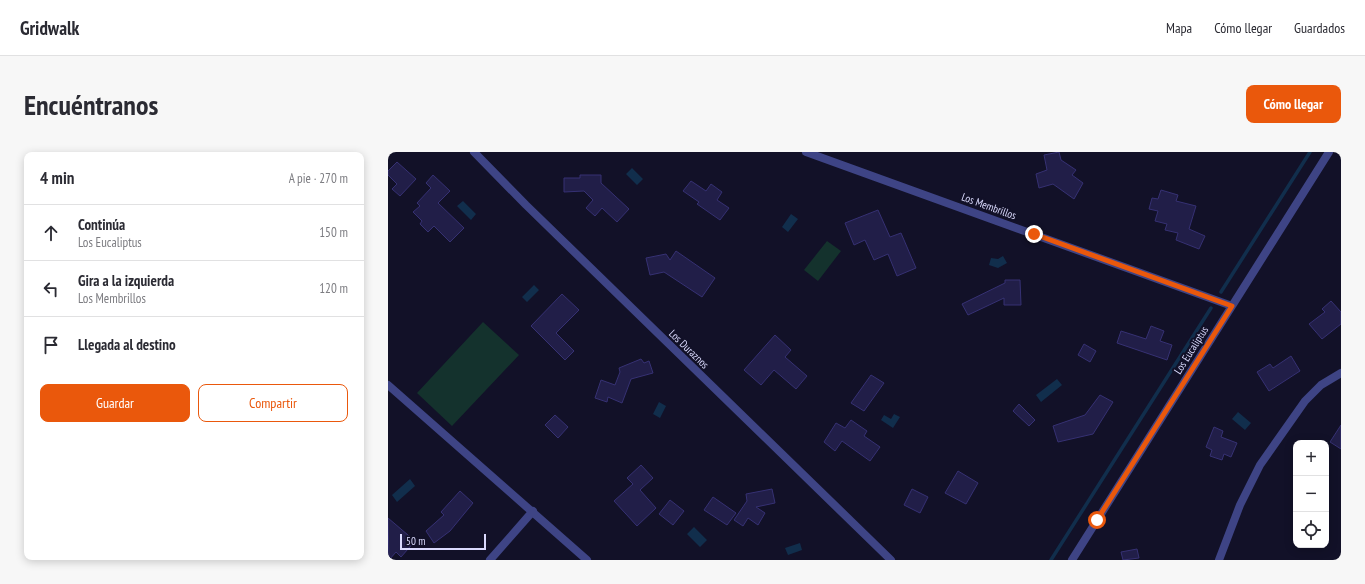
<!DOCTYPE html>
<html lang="es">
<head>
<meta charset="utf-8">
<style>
  :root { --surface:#fff; --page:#f7f7f7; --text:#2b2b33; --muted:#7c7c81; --line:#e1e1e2; --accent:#ea580c }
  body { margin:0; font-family:"PT Sans Narrow",sans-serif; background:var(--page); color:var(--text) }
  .controls { position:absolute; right:12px; bottom:12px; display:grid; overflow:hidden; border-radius:8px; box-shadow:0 2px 10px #0003 }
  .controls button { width:36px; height:36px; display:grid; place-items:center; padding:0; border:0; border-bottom:1px solid var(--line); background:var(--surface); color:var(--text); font:20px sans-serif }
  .scale { position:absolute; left:12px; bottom:10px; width:86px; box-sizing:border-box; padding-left:4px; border:2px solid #dadafd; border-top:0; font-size:11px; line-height:14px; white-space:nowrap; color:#dadafd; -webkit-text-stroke:3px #121128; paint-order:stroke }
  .stop { position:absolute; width:12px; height:12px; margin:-9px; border:3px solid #ea580c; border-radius:50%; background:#fff }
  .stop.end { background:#ea580c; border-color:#fff; box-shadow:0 1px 4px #0008 }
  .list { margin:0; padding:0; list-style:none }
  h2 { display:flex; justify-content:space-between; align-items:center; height:52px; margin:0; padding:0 16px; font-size:17px }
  h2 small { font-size:13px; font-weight:400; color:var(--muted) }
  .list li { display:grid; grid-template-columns:26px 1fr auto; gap:12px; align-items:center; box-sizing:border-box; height:56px; padding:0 16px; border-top:1px solid var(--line) }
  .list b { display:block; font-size:15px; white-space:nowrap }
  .list p { margin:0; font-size:13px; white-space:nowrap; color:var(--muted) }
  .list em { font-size:13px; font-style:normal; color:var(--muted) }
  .actions { display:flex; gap:8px; padding:12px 16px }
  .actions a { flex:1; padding:9px 0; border:1px solid var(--accent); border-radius:8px; text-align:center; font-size:14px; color:var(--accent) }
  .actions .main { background:var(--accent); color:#fff }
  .icon { flex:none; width:22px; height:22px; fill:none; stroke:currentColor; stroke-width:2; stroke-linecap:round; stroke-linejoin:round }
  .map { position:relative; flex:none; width:953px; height:408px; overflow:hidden; border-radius:8px }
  header { display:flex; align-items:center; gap:24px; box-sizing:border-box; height:56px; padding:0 20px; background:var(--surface); border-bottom:1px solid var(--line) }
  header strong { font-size:19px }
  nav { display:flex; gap:22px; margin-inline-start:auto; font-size:14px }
  .intro { display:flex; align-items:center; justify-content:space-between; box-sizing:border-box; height:96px; padding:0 24px }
  h1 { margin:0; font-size:28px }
  .button { padding:10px 18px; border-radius:8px; background:var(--accent); color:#fff; font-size:14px; font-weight:700 }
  main { display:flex; gap:24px; padding:0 24px }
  aside { flex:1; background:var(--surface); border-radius:8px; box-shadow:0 2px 10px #0003 }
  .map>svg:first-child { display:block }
  .green { fill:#14322d }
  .water { fill:#112e4c }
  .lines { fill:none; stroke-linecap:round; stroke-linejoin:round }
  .stream { stroke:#112e4c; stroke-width:3.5 }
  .building { fill:#211e48; stroke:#363173 }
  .minor { stroke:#3e4485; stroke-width:8 }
  .route { stroke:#ea580c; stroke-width:5 }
  .labels { text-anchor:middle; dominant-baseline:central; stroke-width:4; stroke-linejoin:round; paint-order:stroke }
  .street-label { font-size:11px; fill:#dadafd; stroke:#121128 }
</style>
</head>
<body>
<header>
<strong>Gridwalk</strong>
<nav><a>Mapa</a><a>Cómo llegar</a><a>Guardados</a></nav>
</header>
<div class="intro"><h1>Encuéntranos</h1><a class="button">Cómo llegar</a></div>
<main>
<aside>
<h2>4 min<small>A pie · 270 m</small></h2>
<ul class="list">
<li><svg class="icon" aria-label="ahead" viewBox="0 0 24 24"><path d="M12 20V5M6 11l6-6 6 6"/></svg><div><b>Continúa</b><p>Los Eucaliptus</p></div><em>150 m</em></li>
<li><svg class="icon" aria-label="left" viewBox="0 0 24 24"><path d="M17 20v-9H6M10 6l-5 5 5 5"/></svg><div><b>Gira a la izquierda</b><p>Los Membrillos</p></div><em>120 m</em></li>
<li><svg class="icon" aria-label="arrive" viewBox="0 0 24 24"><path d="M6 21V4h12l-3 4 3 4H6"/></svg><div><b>Llegada al destino</b></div></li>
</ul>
<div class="actions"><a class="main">Guardar</a><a>Compartir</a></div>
</aside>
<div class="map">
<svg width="953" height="408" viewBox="0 0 953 408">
  <rect width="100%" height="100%" fill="#121128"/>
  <path class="green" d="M439,89L453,99L430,129L416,118Z
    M95,170L131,203L64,274L29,241Z"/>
  <path class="water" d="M244,16L255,27L249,33L238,22Z
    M75,49L88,62L83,68L69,54Z
    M403,62L410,67L400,80L394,75Z
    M615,104L619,111L610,116L601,113L603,106L610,107Z
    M146,133L151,138L139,150L134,145Z
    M669,227L674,233L653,250L648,243Z
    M271,250L278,254L272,266L265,262Z
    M850,260L863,271L857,278L844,267Z
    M506,262L512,265L505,276L493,268L496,263L503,267Z
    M22,327L27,334L9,350L4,343Z
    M306,375L319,388L312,395L299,382Z
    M412,391L414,398L400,403L397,396Z"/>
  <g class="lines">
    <path class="stream" d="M833,140L922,0
      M663,408L823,156"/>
  </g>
  <path class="building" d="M671,0L673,8L688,18L684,23L695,31L686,47L665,32L651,36L648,22L659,18L656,3Z
    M9,10L28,27L12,44L4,37L9,32L0,23V19Z
    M45,23L62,39L50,51L76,76L62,90L46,74L40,80L32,72L34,69L25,60L32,54L29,51L43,36L38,31Z
    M192,23H213V31L241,57L229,70L214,56L207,64L198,56L205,48L196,39L176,40V26H192Z
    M303,29L318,39L323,32L334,40L329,48L341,56L332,68L309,52L311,50L295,39Z
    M773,38L790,43L788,49L808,54L801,77L817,84L811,97L788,88L790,81L777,78L779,72L767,69L770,59L761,57L764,46L770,47Z
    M490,58L502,85L513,81L528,116L509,124L500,102L486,108L477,88L466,93L457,71Z
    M288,99L327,126L314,145L276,120L262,123L258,106L278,102L282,108Z
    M617,128H632L633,153H616V146L580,163L574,152L617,131Z
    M174,142L191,158L168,181L186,199L177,208L143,174Z
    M943,149L953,160V172L934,187L921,172L937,160L934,157Z
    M763,174L776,179L772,189L784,193L779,208L729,191L733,179L758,187Z
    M387,183L403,198L397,205L419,224L408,237L386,218L373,233L356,218Z
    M696,192L708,199L702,210L690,203Z
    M903,204L912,219L881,239L869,220L882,212L885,216Z
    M253,207L256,211L261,209L265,221L243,227L234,251L220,245L219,250L207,246L213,228L227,233L232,220L231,216Z
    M483,223L496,231L476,259L463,251Z
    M712,243L725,250L705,282L670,290L665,274L697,263Z
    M631,252L647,268L641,274L625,259Z
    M167,263L180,275L170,286L157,273Z
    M463,268L479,279L476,284L492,295L482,309L454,289L447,299L436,290L448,271L457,276Z
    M953,273V297L942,290Z
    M826,275L835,279L833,285L849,291L843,305L836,302L834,308L822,304L824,298L818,295Z
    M253,313L265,326L252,338L268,356L249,374L226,349L245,332L239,326Z
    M570,319L590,331L578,352L557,341Z
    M384,337L387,351L368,355L377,361L370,373L360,366L355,374L346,368L359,349L358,342Z
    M524,337L540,345L532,361L516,353Z
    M72,339L85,351L62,379L46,391L38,379L56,363L53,360Z
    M325,345L348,361L339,373L316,358Z
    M282,348L296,359L285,373L271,362Z
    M0,366L27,389L13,405L8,400L1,408Z
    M749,397L751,406L735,408L733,400Z"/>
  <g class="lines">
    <path class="minor" d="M86,0L138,53L503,408
      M418,0L844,154
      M0,233L199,408
      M102,408L145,359
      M684,408L941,0
      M831,408L852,353L872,313L917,249L933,233L953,221"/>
  </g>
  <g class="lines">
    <path class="route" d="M646,82L844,154L709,368"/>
  </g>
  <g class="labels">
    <g class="street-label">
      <text transform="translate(601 54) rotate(20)">Los Membrillos</text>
      <text transform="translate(301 197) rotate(44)">Los Duraznos</text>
      <text transform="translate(803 198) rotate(-58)">Los Eucaliptus</text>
    </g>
  </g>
</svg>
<div class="controls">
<button>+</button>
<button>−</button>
<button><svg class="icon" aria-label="locate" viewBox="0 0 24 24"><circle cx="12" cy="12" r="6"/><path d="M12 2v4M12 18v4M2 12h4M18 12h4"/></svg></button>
</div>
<div class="scale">50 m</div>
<div class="stop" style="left:709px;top:368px"></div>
<div class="stop end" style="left:646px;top:82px"></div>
</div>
</main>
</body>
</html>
